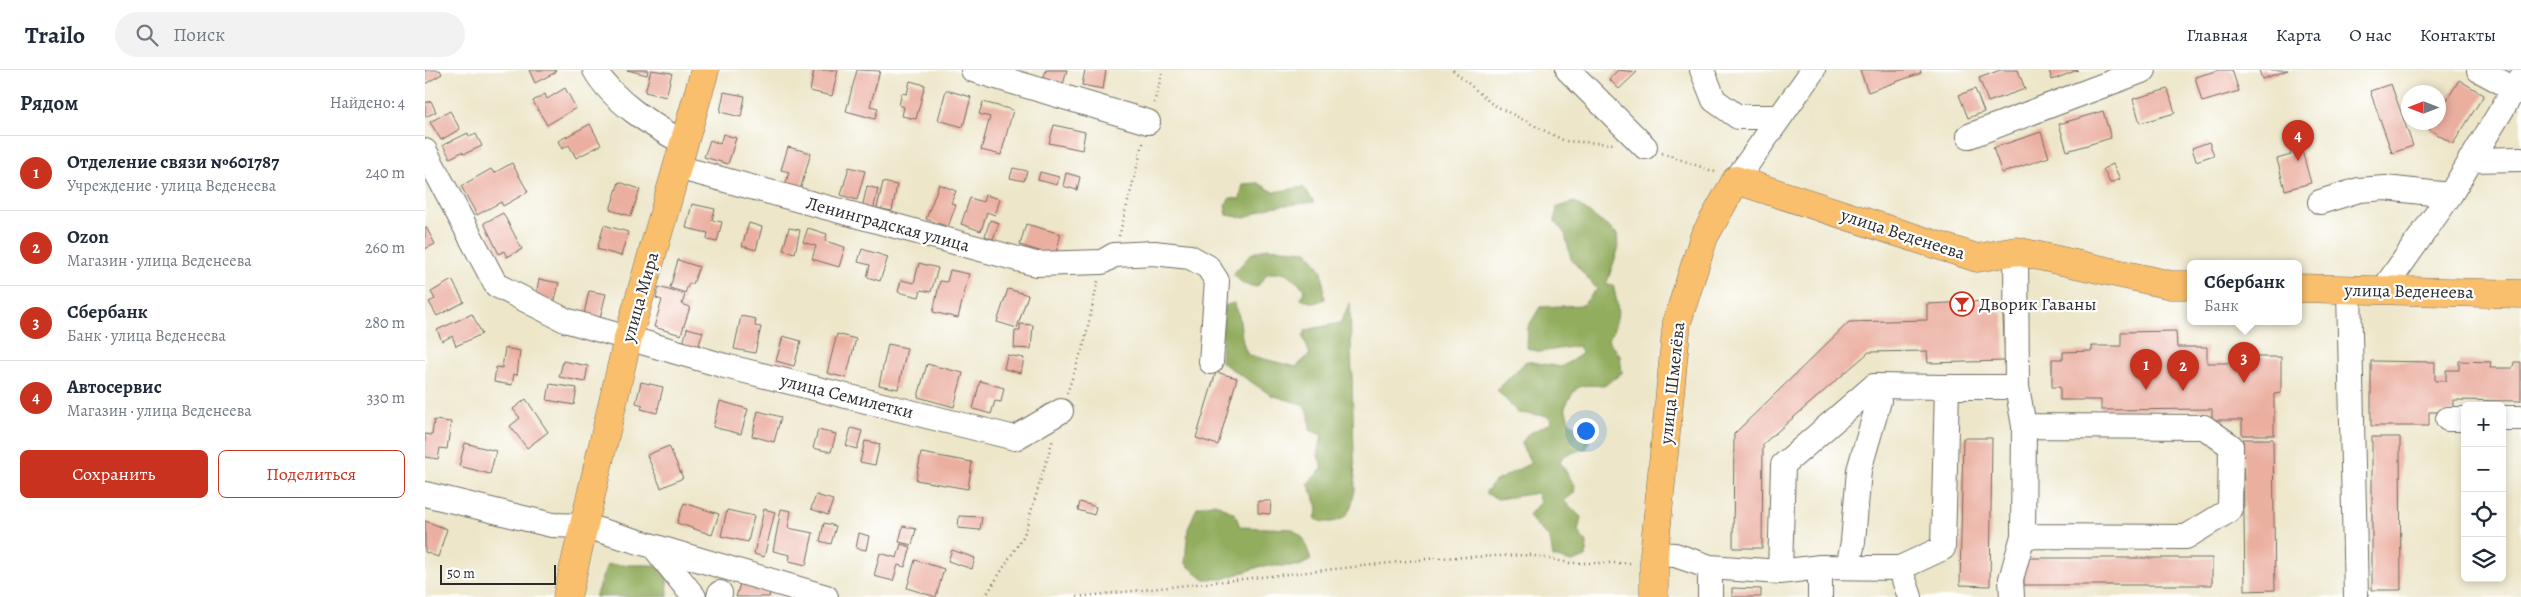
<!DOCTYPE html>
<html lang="ru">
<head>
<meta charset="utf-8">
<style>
  :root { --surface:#fff; --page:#f2f2f3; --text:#1f2937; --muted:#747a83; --line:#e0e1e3; --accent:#c8321e }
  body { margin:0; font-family:Alegreya,serif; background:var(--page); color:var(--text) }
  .controls { position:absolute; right:15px; bottom:15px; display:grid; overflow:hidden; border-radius:8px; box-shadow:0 2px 8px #0003 }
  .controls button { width:45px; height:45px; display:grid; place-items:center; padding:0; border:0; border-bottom:1px solid var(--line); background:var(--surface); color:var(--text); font:25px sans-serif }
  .compass { position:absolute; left:1976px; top:15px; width:45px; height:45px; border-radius:50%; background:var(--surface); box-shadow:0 2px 8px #0003; rotate:270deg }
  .scale { position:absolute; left:15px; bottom:12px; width:116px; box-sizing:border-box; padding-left:5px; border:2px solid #2b2b2b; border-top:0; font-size:14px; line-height:18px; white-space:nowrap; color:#2b2b2b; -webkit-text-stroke:4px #fff; paint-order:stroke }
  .you { position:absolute; left:1160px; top:360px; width:18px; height:18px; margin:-12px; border:4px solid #fff; border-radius:50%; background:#1a73e8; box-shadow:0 0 0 8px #1a73e833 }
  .badge { display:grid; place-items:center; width:32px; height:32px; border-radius:50%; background:var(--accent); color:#fff; font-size:16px; font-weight:700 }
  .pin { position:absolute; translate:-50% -41px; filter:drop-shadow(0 1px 2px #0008) }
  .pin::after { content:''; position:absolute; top:26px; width:18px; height:15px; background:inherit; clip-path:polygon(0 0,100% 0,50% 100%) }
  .popup { position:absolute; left:1762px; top:190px; width:115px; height:65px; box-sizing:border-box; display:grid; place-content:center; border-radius:8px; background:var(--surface); filter:drop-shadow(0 1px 4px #0005); font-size:16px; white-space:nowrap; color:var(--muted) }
  .popup b { font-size:19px; color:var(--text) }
  .popup::after { content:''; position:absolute; left:50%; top:100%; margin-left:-10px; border:10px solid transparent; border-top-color:var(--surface) }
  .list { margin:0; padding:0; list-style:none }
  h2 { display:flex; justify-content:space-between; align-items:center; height:65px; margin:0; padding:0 20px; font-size:21px }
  h2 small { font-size:16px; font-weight:400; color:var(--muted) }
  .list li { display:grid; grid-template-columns:32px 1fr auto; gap:15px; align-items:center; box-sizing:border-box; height:75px; padding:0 20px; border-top:1px solid var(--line) }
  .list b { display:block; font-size:19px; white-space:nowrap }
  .list p { margin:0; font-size:16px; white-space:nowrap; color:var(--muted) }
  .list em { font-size:16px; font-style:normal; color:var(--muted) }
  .actions { display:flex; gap:10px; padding:15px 20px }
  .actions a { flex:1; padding:11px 0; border:1px solid var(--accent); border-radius:8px; text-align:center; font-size:18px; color:var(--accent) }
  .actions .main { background:var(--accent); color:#fff }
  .icon { flex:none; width:28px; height:28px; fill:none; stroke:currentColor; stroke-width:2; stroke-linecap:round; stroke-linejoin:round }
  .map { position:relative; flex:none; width:2096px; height:527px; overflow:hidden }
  header { display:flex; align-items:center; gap:30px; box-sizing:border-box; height:70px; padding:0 25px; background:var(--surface); border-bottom:1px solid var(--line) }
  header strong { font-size:24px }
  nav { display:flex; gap:28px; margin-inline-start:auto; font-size:18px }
  .search { width:350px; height:45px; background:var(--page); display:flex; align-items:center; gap:12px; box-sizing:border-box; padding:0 18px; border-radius:28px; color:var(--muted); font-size:19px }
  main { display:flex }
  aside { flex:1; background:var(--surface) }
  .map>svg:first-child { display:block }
  .forest { fill:#93ad5f; stroke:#5f6c45 }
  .building { fill:#ebafa0 }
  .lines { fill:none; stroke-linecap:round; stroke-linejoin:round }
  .minor-casing { stroke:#6f6c62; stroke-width:26 }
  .major-casing { stroke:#6f6c62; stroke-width:29 }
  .path { stroke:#6f6c62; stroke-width:2.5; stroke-dasharray:1 4; stroke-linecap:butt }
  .minor { stroke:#fff; stroke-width:24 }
  .major { stroke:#f9bf6d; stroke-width:28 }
  .labels { text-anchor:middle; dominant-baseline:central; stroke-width:4.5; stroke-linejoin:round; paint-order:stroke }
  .street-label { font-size:18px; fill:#2b2b2b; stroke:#fff }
  .poi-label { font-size:18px; fill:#2b2b2b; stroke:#fff; text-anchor:start }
</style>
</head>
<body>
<header>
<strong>Trailo</strong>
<div class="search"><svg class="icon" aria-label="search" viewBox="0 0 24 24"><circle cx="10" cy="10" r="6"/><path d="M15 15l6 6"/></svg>Поиск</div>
<nav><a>Главная</a><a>Карта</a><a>О нас</a><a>Контакты</a></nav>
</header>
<main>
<aside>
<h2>Рядом<small>Найдено: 4</small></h2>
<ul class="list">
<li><span class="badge">1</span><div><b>Отделение связи №601787</b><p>Учреждение · улица Веденеева</p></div><em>240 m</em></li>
<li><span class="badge">2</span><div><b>Ozon</b><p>Магазин · улица Веденеева</p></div><em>260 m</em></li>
<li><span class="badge">3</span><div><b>Сбербанк</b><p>Банк · улица Веденеева</p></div><em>280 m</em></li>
<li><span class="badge">4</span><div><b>Автосервис</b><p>Магазин · улица Веденеева</p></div><em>330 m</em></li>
</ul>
<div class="actions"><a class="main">Сохранить</a><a>Поделиться</a></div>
</aside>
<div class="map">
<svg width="2096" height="527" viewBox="0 0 2096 527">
  <rect width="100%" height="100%" fill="#fff"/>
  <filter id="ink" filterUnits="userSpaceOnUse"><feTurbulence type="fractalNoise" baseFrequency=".02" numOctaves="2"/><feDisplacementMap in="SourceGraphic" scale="10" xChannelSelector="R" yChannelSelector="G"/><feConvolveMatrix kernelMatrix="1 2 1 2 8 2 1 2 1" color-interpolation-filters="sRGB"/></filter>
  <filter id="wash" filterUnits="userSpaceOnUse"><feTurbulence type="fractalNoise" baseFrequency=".0096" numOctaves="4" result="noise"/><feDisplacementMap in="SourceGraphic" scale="20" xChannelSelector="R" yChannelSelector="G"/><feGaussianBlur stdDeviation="1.12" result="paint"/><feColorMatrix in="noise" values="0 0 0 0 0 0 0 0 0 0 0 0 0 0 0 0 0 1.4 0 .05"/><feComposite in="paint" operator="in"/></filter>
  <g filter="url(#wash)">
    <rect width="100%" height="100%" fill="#ede6c9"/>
    <path class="forest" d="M833,113L849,122L878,117L889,132L845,137L820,148L802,145L800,135L805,128L815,129L818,114Z
      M1150,132L1192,164L1193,180L1181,215H1188C1194,240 1196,248 1183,270L1195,286L1197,303L1179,316C1153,314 1152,314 1140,337L1144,351L1164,370L1162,378L1138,386L1135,392L1150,416L1149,423L1139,431L1156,447L1153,462L1162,473L1161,487L1147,492L1128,487L1125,469L1103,446L1115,432L1112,423L1073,429L1060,423L1069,412L1106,393L1096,374L1103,364L1127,352L1123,346L1093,343L1072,320L1101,291L1136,297L1157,284L1153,276L1115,282L1102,278L1103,257L1115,237L1158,235L1172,219L1146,189L1140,164L1130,151L1132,137Z
      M842,178L883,181L897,201L900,229L889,233L876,229L880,219L861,203H843L832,217L818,214L808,204L826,184Z
      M809,233C819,251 813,269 823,285L871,297L885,284L878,267L881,260L915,253L925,233L930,420C926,437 925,450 906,452C899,452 896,452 890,449L893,437L883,413L898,398L893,386L897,365L885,360L884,344L877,334L846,325L796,292L799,236Z
      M790,433L810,444L815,457L867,459L879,469L886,490L874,496H837L798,509H778L760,493L763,459L772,437Z
      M182,495H230L242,503L243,527H170Z"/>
    <g id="blocks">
      <path class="building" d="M0,0H15L17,4L0,14Z
        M104,0H130L131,2L110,13Z
        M202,0H223L222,5Z
        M226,0L247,3L241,27L220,22Z
        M389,0H413L407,26L385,21Z
        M432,0L455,1L445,36L453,38L450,49L421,41Z
        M621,0H642L638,15L618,10Z
        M660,0H681L678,19L657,15Z
        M1193,0L1212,2L1194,19L1184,9Z
        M1435,0H1495L1496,3L1443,22Z
        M1575,0H1593L1600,19L1563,32L1554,8Z
        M1624,0H1653L1627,10Z
        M1794,0H1807L1814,21L1777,32L1770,7Z
        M1834,0H1863L1837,9Z
        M2034,10L2059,25L2028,74L2004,59L2008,52H2014V43Z
        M485,11L500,15L491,49L477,46L479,37L474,35L477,23L482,24Z
        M1966,14L1988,76L1967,83L1945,21Z
        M140,18L151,38L122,55L108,31L120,24L122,29Z
        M1550,19L1559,42L1543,48L1534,25Z
        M1743,19L1750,43L1715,53L1708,29Z
        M521,20L546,27L538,57L513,50Z
        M299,22L320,26L316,47L295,42Z
        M6,31L11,42L0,47V33Z
        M558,32L588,40L576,85L556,80L565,47L554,44Z
        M25,41L35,59L16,70L5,52Z
        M1678,41L1686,68L1642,81L1634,54Z
        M165,54L176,75L151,88L144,75L137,79L133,71Z
        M629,55L660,62L657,80L624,73Z
        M1616,62L1624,87L1577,103L1568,78Z
        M43,63L44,67L51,64L57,76L39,84L37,82L25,88L18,75Z
        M298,64L311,68L303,94L279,87L285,70L295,74Z
        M1874,70L1886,113L1860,120L1852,89L1866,85L1864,76Z
        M1784,72L1789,85L1771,91L1767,78Z
        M363,77L386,83L375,120L360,116L364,102L356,100Z
        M87,93L103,122L78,136L76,132L52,145L36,116L66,99L69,103Z
        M1688,94L1695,109L1685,113L1678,99Z
        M424,97L440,101L432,130L416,125Z
        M588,98L602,101L599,111L585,108Z
        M615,102L634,107L632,115L613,110Z
        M641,103L655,107L652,120L638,116Z
        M194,112L215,119L206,146L185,140Z
        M458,112L472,115L467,141L452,138Z
        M514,114L531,121L526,133L531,135L523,157L501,149Z
        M442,116L453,119L448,141L437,138Z
        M560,125L575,129L570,145L562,142L556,161L536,154L545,128L558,132Z
        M267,134L290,139L287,150L297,152L292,172L282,170L283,163L261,158Z
        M78,143L97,179L82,187L79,181L74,184L59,153Z
        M565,150L574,153L568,169L560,166Z
        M324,153L337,157L331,180L317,176Z
        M601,154L636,164L630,186L595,175Z
        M179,155L203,162L196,186L172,179Z
        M1,157L10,174L0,179V158Z
        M364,158L375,160L370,183L358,180Z
        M383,158L402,164L400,171L420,177L414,197L387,189L391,176L378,172Z
        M437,179L463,187L455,211L442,207L445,195L433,192Z
        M253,190L274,197L268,214L264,213L260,223L245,218Z
        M494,193L513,198L506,222L496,220L494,227L473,222L476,210L489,213Z
        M525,200L544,204L533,248L508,242L515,211L522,212Z
        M114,209L134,213L129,234L110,230Z
        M27,210L39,232L12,246L4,232L10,229L6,222Z
        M234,217L260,225L257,234L265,237L256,265L229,257L237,230L231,228Z
        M583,219L603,225L592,258L572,252Z
        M164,221L181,224L175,248L159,244Z
        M1566,231L1567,237L1578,245L1580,291L1503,293L1502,281L1444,282L1338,374L1337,478H1308L1309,364L1424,252L1502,250V234Z
        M47,244L57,264L31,276L27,266L17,271L12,260Z
        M316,246L331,249L330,256L336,257L330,283L309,279Z
        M595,254L608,255L606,279L589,278L590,261H595Z
        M262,258L278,262L273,278L258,274Z
        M1751,261L1752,277H1782V293H1830V287H1856V323L1849,324V365H1817V350H1787V339L1676,340V330H1635V317H1627V289H1638V282L1667,281V276H1696V262Z
        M412,264L431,269L421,308L402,303Z
        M358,266L376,271L369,296L351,291Z
        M463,274L482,278L473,319L454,315Z
        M80,278L95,281L92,305L89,304L87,315L69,312L71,297L77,298Z
        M582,285L599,288L596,303L579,299Z
        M138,291L163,296L160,312L134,307Z
        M1946,291L2010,292V311H2021V300H2034V291L2066,292L2065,298H2088L2089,292H2096V331L2028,330V342H2004V356H1946Z
        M502,294L538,303L529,337L493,327Z
        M791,302L812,308L793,375L771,368Z
        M555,311L579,318L576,332L570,331L566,344L548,339Z
        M216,312L238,317L232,343L216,339L218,335L211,333Z
        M125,314L152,318L149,335L122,330Z
        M101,329L123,362L102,378L85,356L95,348L88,339Z
        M295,331L323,339L316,364L288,357Z
        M333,341L356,347L349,372L327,366Z
        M9,350L26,352L22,379L15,378L13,389L0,387V364L7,365Z
        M426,358L437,361L432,379L421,376Z
        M393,360L411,364L406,382L388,378Z
        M1947,367H1975L1976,520H1947Z
        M1538,368H1567L1565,516L1535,515Z
        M1818,369H1848L1850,520L1820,521Z
        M440,371L455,374L450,395L435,392Z
        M40,373L71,381L65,404L34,396Z
        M244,376L258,408L236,418L222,385Z
        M496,383L547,392L543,419L491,410Z
        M391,425L408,430L403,445L386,439Z
        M833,431H846L845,444L833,443Z
        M655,432L671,437L669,445L653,440Z
        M259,433L294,444L287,465L252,453Z
        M339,439L350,442L339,487L329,484Z
        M356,439L366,441L363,458L388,463L381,495L364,491L365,485L348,481Z
        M302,440L329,446L323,472L296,466Z
        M534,446L557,447L555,460L533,458Z
        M0,451L22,459L13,487L0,482Z
        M399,453L411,456L406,474L395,471Z
        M478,456L491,459L487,475L474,472Z
        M434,463L444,466L441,480L431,478Z
        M476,474L486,477L480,497L473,495L468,511L449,506L455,483L472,488Z
        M527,480L550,488L547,499L523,491Z
        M1599,488H1787V515H1599Z
        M490,490L519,499L511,527L482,518Z
        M315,514L345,523L344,527H311Z
        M1307,518L1336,519V527H1307Z"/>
    </g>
  </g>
  <g filter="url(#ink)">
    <use href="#blocks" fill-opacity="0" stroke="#6f6c62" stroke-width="1"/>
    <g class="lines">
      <g class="minor-casing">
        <path id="minor" d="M170,0C188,32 227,55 259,73
          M548,0L723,52
          M1143,0L1220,77
          M1277,0L1289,30L1313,47H1355
          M2054,0L2089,19
          M1544,66L1719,0
          M0,81L71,215L140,250L300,296L590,368L636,341
          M2045,90L2096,89
          M252,97L611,194L677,192L689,185L729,183L765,187L783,197L792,211L786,292
          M1311,110L1388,0
          M1895,132L1934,120L1960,118L2025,125
          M1591,181L1592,317L1599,356L1779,357L1806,376L1805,440L1761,467L1598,466L1599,356
          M1924,220L1931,527
          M1958,220L2025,125L2096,8
          M1522,317H1592
          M2077,348H2096
          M2023,349H2040
          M0,424L127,455L160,456L401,527
          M229,477L269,527
          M1229,484L1250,485L1285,497L1355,502L1395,497L1475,498L1518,478L1522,317L1449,316L1358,395L1355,502
          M1423,497L1428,472L1434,400L1454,331L1449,316
          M1475,498L1485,527
          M294,527L295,523
          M1285,527V497
          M1395,527V497
          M1587,527L1586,509L1598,466"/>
      </g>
      <g class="major-casing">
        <path id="major" d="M1873,218L2096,224
          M142,527L203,268L280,0
          M1229,527V484L1252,252L1279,167L1311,110L1552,188L1591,181L1746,215H1765"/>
      </g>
      <path class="path" d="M1028,0L1067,34L1140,71L1190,74
        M729,33L738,0
        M1237,83L1290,102
        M694,166L719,70
        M642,323L659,274L673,211
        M560,527L599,465L628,369
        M652,527L1011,488L1105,485L1145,493H1208"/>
      <use href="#minor" class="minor"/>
      <use href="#major" class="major"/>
    </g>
  </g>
  <defs>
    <g id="bar-ring" transform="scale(1.25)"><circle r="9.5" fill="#fff" stroke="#c8321e" stroke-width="1.5"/><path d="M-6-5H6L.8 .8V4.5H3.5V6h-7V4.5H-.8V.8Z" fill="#c8321e"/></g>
  </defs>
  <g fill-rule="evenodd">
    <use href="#bar-ring" x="1537" y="234"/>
  </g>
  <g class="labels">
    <g class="street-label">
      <text transform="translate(463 154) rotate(15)">Ленинградская улица</text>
      <text transform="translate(1478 164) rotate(18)">улица Веденеева</text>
      <text transform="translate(1984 221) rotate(1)">улица Веденеева</text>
      <text transform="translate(215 227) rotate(-74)">улица Мира</text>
      <text transform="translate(1247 313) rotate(-84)">улица Шмелёва</text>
      <text transform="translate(422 326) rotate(14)">улица Семилетки</text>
    </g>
    <g class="poi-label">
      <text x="1554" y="234">Дворик Гаваны</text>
    </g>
  </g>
</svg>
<div class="controls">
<button>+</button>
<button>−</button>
<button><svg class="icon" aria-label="locate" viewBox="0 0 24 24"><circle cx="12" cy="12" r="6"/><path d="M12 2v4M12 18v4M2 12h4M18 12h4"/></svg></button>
<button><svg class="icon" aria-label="layers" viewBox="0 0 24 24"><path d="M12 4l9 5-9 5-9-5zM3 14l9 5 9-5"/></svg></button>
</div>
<svg class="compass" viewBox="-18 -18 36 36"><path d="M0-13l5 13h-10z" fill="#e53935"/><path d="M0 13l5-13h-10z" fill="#747a83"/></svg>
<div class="scale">50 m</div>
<div class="you"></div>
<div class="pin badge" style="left:1721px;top:320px">1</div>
<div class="pin badge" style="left:1758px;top:321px">2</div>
<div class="pin badge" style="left:1819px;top:313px">3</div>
<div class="popup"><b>Сбербанк</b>Банк</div>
<div class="pin badge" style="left:1873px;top:91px">4</div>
</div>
</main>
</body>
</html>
